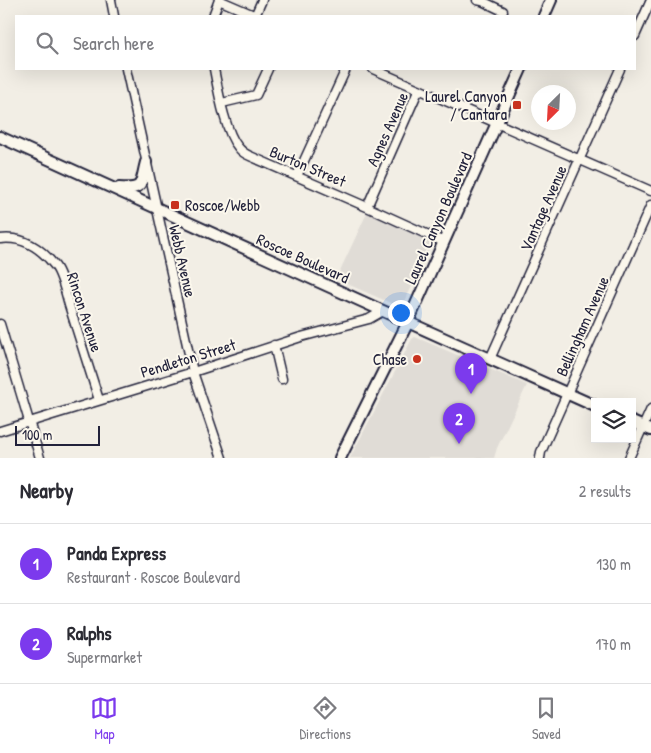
<!DOCTYPE html>
<html lang="en">
<head>
<meta charset="utf-8">
<style>
  :root { --surface:#fff; --page:#f7f7f7; --text:#2b2b33; --muted:#7c7c81; --line:#e1e1e2; --accent:#7c3aed }
  body { margin:0; font-family:"Patrick Hand",sans-serif; background:var(--page); color:var(--text) }
  .controls { position:absolute; right:15px; bottom:15px; display:grid; overflow:hidden; border-radius:0px; box-shadow:0 5px 20px #0002 }
  .controls button { width:45px; height:45px; display:grid; place-items:center; padding:0; border:0; border-bottom:1px solid var(--line); background:var(--surface); color:var(--text); font:25px sans-serif }
  .compass { position:absolute; left:531px; top:85px; width:45px; height:45px; border-radius:50%; background:var(--surface); box-shadow:0 5px 20px #0002; rotate:204deg }
  .scale { position:absolute; left:15px; bottom:12px; width:85px; box-sizing:border-box; padding-left:5px; border:2px solid #22223b; border-top:0; font-size:14px; line-height:18px; white-space:nowrap; color:#22223b; -webkit-text-stroke:4px #fbf7ec; paint-order:stroke }
  .you { position:absolute; left:400px; top:312px; width:18px; height:18px; margin:-12px; border:4px solid #fff; border-radius:50%; background:#1a73e8; box-shadow:0 0 0 8px #1a73e833 }
  .badge { display:grid; place-items:center; width:32px; height:32px; border-radius:50%; background:var(--accent); color:#fff; font-size:16px; font-weight:700 }
  .pin { position:absolute; translate:-50% -41px; filter:drop-shadow(0 1px 2px #0008) }
  .pin::after { content:''; position:absolute; top:26px; width:18px; height:15px; background:inherit; clip-path:polygon(0 0,100% 0,50% 100%) }
  .list { margin:0; padding:0; list-style:none }
  h2 { display:flex; justify-content:space-between; align-items:center; height:65px; margin:0; padding:0 20px; font-size:21px }
  h2 small { font-size:16px; font-weight:400; color:var(--muted) }
  .list li { display:grid; grid-template-columns:32px 1fr auto; gap:15px; align-items:center; box-sizing:border-box; height:80px; padding:0 20px; border-top:1px solid var(--line) }
  .list b { display:block; font-size:19px; white-space:nowrap }
  .list p { margin:0; font-size:16px; white-space:nowrap; color:var(--muted) }
  .list em { font-size:16px; font-style:normal; color:var(--muted) }
  .icon { flex:none; width:28px; height:28px; fill:none; stroke:currentColor; stroke-width:2; stroke-linecap:round; stroke-linejoin:round }
  .map { position:relative; flex:none; width:651px; height:458px; overflow:hidden }
  .search { position:absolute; background:var(--surface); box-shadow:0 5px 20px #0002; left:15px; right:15px; top:15px; height:55px; display:flex; align-items:center; gap:12px; box-sizing:border-box; padding:0 18px; border-radius:0px; color:var(--muted); font-size:19px }
  .sheet { height:225px; background:var(--surface) }
  nav { display:flex; justify-content:space-around; align-items:center; box-sizing:border-box; height:70px; border-top:1px solid var(--line); background:var(--surface); font-size:14px; color:var(--muted) }
  nav a { display:grid; justify-items:center; gap:2px }
  nav .on { color:var(--accent) }
  .map>svg:first-child { display:block }
  .built { fill:#e0dcd6 }
  .lines { fill:none; stroke-linecap:round; stroke-linejoin:round }
  .minor-casing { stroke:#22223b; stroke-width:11 }
  .major-casing { stroke:#22223b; stroke-width:14 }
  .minor { stroke:#fbf7ec; stroke-width:8 }
  .major { stroke:#fbf7ec; stroke-width:10 }
  .poi-dot { fill:#c8321e; stroke:#fbf7ec; stroke-width:2 }
  .labels { text-anchor:middle; dominant-baseline:central; stroke-width:4; stroke-linejoin:round; paint-order:stroke }
  .poi-label { font-size:16px; fill:#22223b; stroke:#fbf7ec; text-anchor:end }
  .street-label { font-size:16px; fill:#22223b; stroke:#fbf7ec }
</style>
</head>
<body>
<div class="map">
<svg width="651" height="458" viewBox="0 0 651 458">
  <rect width="100%" height="100%" fill="#f2eee5"/>
  <filter id="ink" filterUnits="userSpaceOnUse"><feTurbulence type="fractalNoise" baseFrequency=".02" numOctaves="2"/><feDisplacementMap in="SourceGraphic" scale="10" xChannelSelector="R" yChannelSelector="G"/><feConvolveMatrix kernelMatrix="1 2 1 2 8 2 1 2 1" color-interpolation-filters="sRGB"/></filter>
  <g filter="url(#ink)">
    <path class="built" d="M367,213L432,242L402,308L336,279Z
      M415,337L527,385L497,448L494,458H350L412,339Z"/>
    <g class="lines">
      <g class="minor-casing">
        <path id="minor" d="M111,0L114,16
          M477,0L482,1L503,11
          M213,16L219,0L256,16
          M255,16L262,0
          M635,36L651,0
          M126,69L193,372L222,458
          M214,69C218,89 225,132 238,147C241,151 245,154 250,156L367,207L444,242
          M373,69L651,191
          M222,103L256,95L268,69
          M297,176L346,69
          M367,207L419,89
          M0,239C23,236 41,248 55,266C62,275 66,294 69,305C79,337 89,369 99,400
          M0,324L40,458
          M274,345L282,379
          M490,359L620,69
          M0,431L193,372L301,337L369,319L383,311
          M540,458L541,452L651,205
          M629,458L651,409"/>
      </g>
      <g class="major-casing">
        <path id="major" d="M544,16L551,0
          M0,137L383,311L595,406
          M119,188C145,190 140,184 146,162
          M632,422L651,430
          M340,458L408,322L521,69"/>
      </g>
      <use href="#minor" class="minor"/>
      <use href="#major" class="major"/>
    </g>
  </g>
  <g class="poi-dot">
    <rect x="512" y="100" width="10" height="10" rx="2.5"/>
    <rect x="170" y="200" width="10" height="10" rx="2.5"/>
    <circle cx="417" cy="359" r="5"/>
  </g>
  <g class="labels">
    <g class="poi-label">
      <text x="507" y="96">Laurel Canyon<tspan x="507" dy="18">/ Cantara</tspan></text>
      <text x="185" y="205" text-anchor="start">Roscoe/Webb</text>
      <text x="407" y="359">Chase</text>
    </g>
    <g class="street-label">
      <text transform="translate(387 129) rotate(-66)">Agnes Avenue</text>
      <text transform="translate(308 166) rotate(23)">Burton Street</text>
      <text transform="translate(543 208) rotate(-66)">Vantage Avenue</text>
      <text transform="translate(438 218) rotate(-66)">Laurel Canyon Boulevard</text>
      <text transform="translate(303 258) rotate(24)">Roscoe Boulevard</text>
      <text transform="translate(183 261) rotate(77)">Webb Avenue</text>
      <text transform="translate(85 312) rotate(72)">Rincon Avenue</text>
      <text transform="translate(582 326) rotate(-66)">Bellingham Avenue</text>
      <text transform="translate(188 358) rotate(-17)">Pendleton Street</text>
    </g>
  </g>
</svg>
<div class="controls">
<button><svg class="icon" aria-label="layers" viewBox="0 0 24 24"><path d="M12 4l9 5-9 5-9-5zM3 14l9 5 9-5"/></svg></button>
</div>
<svg class="compass" viewBox="-18 -18 36 36"><path d="M0-13l5 13h-10z" fill="#e53935"/><path d="M0 13l5-13h-10z" fill="#7c7c81"/></svg>
<div class="scale">100 m</div>
<div class="you"></div>
<div class="pin badge" style="left:471px;top:394px">1</div>
<div class="pin badge" style="left:459px;top:444px">2</div>
<div class="search"><svg class="icon" aria-label="search" viewBox="0 0 24 24"><circle cx="10" cy="10" r="6"/><path d="M15 15l6 6"/></svg>Search here</div>
</div>
<section class="sheet">
<h2>Nearby<small>2 results</small></h2>
<ul class="list">
<li><span class="badge">1</span><div><b>Panda Express</b><p>Restaurant · Roscoe Boulevard</p></div><em>130 m</em></li>
<li><span class="badge">2</span><div><b>Ralphs</b><p>Supermarket</p></div><em>170 m</em></li>
</ul>
</section>
<nav>
<a class="on"><svg class="icon" aria-label="map" viewBox="0 0 24 24"><path d="M3 6l6-2 6 2 6-2v14l-6 2-6-2-6 2zM9 4v14M15 6v14"/></svg>Map</a>
<a><svg class="icon" aria-label="directions" viewBox="0 0 24 24"><path d="M12 3l9 9-9 9-9-9zM9 14v-3h6M13 9l2 2-2 2"/></svg>Directions</a>
<a><svg class="icon" aria-label="saved" viewBox="0 0 24 24"><path d="M7 4h10v16l-5-4-5 4z"/></svg>Saved</a>
</nav>
</body>
</html>
